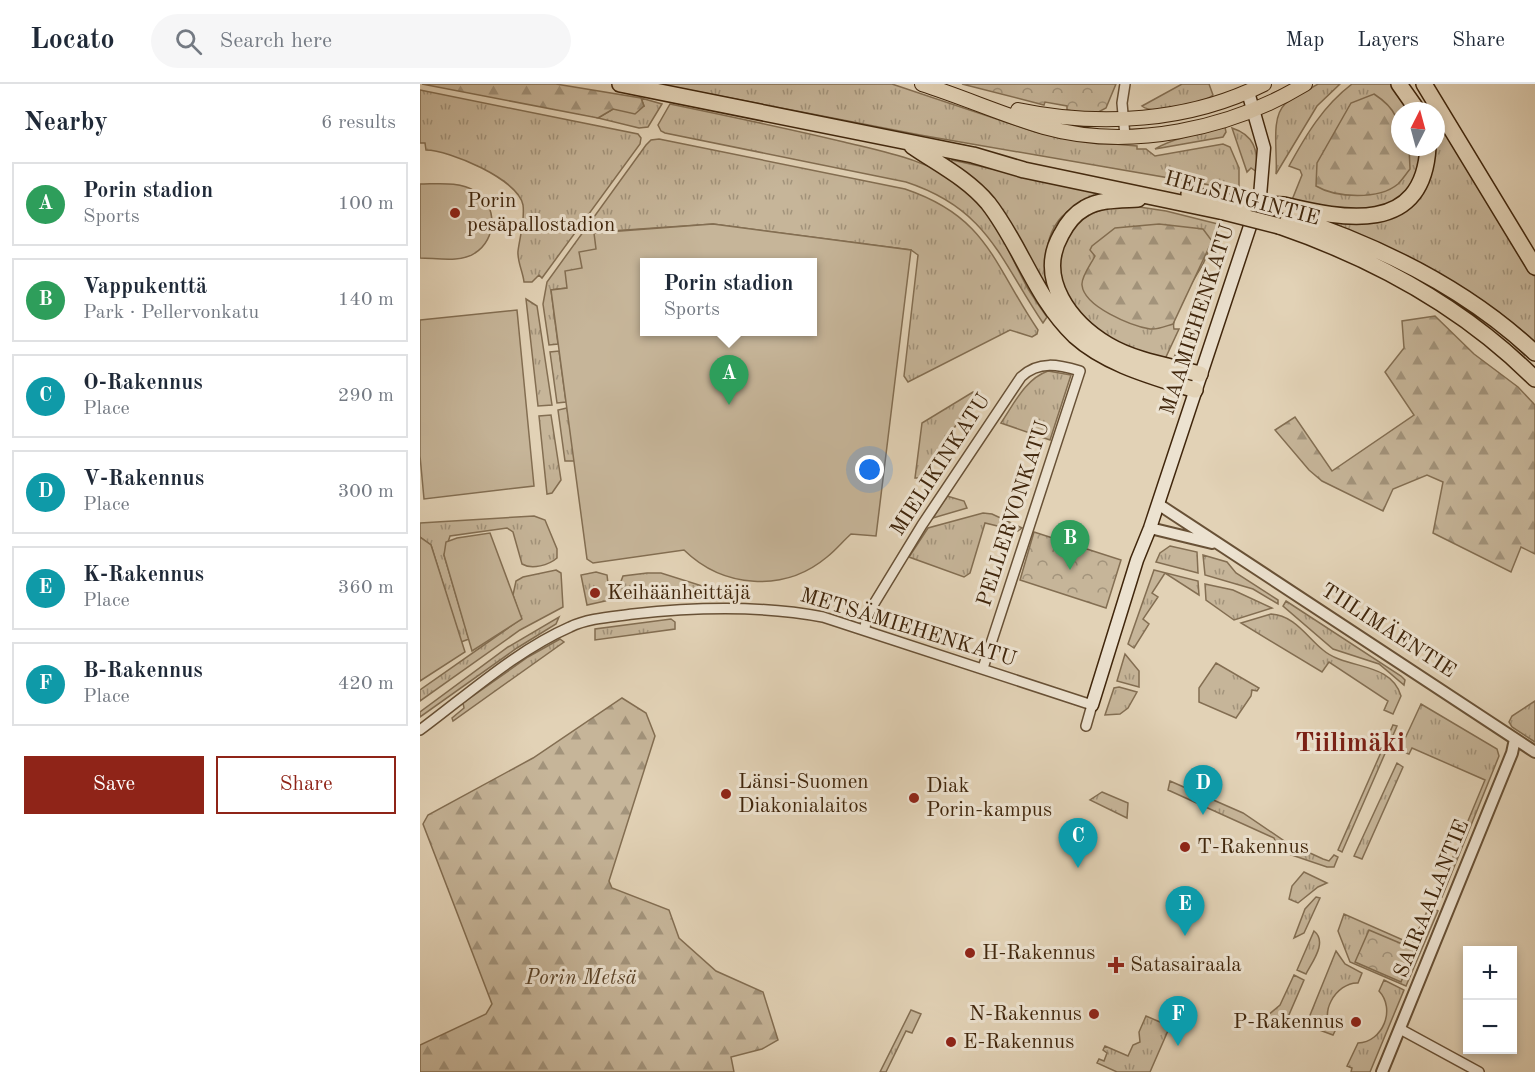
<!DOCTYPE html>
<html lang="en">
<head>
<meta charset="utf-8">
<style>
  :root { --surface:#fff; --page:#f6f6f7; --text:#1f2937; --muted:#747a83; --line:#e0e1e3; --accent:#8f2418 }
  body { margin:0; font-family:"Old Standard TT",serif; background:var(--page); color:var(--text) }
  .controls { position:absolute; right:18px; bottom:18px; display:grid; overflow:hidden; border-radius:0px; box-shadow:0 3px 9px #0003 }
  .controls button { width:54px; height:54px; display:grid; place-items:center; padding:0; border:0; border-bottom:2px solid var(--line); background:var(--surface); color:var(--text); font:30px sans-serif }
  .compass { position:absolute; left:971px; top:18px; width:54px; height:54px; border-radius:50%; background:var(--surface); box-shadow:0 3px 9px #0003; rotate:6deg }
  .you { position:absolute; left:450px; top:386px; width:21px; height:21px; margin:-15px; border:4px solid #fff; border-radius:50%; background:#1a73e8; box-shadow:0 0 0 9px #1a73e833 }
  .badge { display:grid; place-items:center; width:39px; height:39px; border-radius:50%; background:var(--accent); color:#fff; font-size:20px; font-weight:700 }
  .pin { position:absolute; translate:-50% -50px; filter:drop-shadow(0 2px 3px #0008) }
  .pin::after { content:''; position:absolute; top:32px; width:21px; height:18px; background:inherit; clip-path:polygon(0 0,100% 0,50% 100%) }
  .popup { position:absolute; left:220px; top:174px; width:177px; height:78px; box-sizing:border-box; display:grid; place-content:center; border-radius:0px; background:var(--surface); filter:drop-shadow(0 2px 4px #0005); font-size:20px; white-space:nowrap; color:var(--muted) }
  .popup b { font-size:22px; color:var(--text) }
  .popup::after { content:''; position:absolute; left:50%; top:100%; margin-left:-12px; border:12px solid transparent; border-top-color:var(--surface) }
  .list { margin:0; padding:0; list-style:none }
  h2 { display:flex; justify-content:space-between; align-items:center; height:78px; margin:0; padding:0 24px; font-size:26px }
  h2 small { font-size:20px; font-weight:400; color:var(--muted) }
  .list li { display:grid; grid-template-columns:39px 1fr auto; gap:18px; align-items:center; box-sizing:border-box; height:84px; margin:0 12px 12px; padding:0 12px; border:2px solid var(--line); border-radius:0px }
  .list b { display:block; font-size:22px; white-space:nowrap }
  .list p { margin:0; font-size:20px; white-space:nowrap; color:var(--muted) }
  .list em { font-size:20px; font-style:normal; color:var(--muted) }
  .actions { display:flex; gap:12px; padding:18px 24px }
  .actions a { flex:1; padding:14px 0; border:2px solid var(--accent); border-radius:0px; text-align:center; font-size:21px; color:var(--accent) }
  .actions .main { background:var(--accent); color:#fff }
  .icon { flex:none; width:33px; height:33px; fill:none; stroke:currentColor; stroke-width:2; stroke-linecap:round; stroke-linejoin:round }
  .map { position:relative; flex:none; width:1115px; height:988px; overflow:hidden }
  header { display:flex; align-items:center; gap:36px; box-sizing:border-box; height:84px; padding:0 30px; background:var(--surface); border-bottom:2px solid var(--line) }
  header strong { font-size:28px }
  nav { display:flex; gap:33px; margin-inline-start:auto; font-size:21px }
  .search { width:420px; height:54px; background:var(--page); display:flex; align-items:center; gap:15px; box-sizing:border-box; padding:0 21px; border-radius:33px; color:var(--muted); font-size:22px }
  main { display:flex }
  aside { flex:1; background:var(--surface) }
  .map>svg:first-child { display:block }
  .grass { fill:url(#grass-tufts); stroke:#836e52; stroke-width:1.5 }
  .forest { fill:url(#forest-firs); stroke:#836e52; stroke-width:1.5 }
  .park { fill:url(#park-crowns); stroke:#836e52; stroke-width:1.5 }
  .garden { fill:#c6b599; stroke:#836e52; stroke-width:1.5; fill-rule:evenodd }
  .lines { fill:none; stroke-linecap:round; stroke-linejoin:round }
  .minor-casing { stroke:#685136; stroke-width:12 }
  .tertiary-casing { stroke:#685136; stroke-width:14 }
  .secondary-casing { stroke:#40260c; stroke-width:15 }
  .primary-casing { stroke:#40260c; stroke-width:16 }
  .trunk-casing { stroke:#40260c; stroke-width:18 }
  .minor { stroke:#ece2d0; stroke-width:9 }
  .tertiary { stroke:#ece2d0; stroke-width:10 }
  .secondary { stroke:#ece2d0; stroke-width:12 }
  .primary { stroke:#e2d2b6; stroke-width:14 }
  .trunk { stroke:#e2d2b6; stroke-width:15 }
  .trunk-bridge-casing { stroke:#40260c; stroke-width:18; stroke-linecap:butt }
  .trunk-bridge { stroke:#e2d2b6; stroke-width:15 }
  .poi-dot { fill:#8f2418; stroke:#ece2d0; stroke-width:2 }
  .labels { text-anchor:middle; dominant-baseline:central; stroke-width:6; stroke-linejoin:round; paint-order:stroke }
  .street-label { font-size:21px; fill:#40260c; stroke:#ece2d0 }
  .poi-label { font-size:21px; fill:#40260c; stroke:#ece2d0; text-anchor:start }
  .park-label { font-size:21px; font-style:italic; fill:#5b4328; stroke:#ece2d0 }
  .district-label { font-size:27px; font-weight:bold; fill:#7a1f14; stroke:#ece2d0 }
</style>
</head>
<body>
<header>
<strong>Locato</strong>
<div class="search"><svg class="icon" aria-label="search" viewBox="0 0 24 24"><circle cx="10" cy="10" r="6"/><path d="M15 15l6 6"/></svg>Search here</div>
<nav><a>Map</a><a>Layers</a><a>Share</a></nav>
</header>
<main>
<aside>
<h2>Nearby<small>6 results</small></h2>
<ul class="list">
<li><span class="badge" style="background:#2e9e5b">A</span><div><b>Porin stadion</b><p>Sports</p></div><em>100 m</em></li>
<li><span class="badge" style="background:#2e9e5b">B</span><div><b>Vappukenttä</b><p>Park · Pellervonkatu</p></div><em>140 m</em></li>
<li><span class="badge" style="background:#0f9aa8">C</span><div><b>O-Rakennus</b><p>Place</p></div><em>290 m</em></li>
<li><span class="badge" style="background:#0f9aa8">D</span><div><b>V-Rakennus</b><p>Place</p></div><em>300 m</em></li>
<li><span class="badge" style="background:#0f9aa8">E</span><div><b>K-Rakennus</b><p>Place</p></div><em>360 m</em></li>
<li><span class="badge" style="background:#0f9aa8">F</span><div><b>B-Rakennus</b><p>Place</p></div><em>420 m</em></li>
</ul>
<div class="actions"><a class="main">Save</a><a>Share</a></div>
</aside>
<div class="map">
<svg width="1115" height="988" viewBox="0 0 1115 988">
  <defs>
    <pattern id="grass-tufts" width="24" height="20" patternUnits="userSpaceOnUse" patternTransform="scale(1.5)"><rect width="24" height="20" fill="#c6b599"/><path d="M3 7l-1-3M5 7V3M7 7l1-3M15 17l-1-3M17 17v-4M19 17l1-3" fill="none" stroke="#a2937b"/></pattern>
    <pattern id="forest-firs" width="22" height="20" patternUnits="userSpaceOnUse" patternTransform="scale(1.5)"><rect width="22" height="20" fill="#c6b599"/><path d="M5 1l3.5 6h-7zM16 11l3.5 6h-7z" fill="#a2937b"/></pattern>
    <pattern id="park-crowns" width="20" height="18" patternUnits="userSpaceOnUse" patternTransform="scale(1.5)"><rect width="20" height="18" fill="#c6b599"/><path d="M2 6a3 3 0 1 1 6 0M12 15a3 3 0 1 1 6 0" fill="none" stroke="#a2937b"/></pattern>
  </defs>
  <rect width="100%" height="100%" fill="#e2d2b6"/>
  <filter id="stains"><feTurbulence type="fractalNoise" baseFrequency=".00333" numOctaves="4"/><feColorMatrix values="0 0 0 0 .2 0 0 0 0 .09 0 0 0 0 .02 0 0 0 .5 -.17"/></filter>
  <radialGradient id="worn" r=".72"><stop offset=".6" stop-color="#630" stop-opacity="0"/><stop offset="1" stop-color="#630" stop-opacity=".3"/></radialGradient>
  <path class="grass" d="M238,0H472L615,48L659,57L717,62V65H726L735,72L803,60L810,63L819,84V106L500,51Z
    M762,0H789L793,11C782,20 733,32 722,22Z
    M898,0H920L897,22L856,90C858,70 850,34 865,20C875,12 888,6 898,0Z
    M932,0H974L991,27H980V63H1002C995,143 929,129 872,116L882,91L880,86L869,82C886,51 903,22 932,0Z
    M0,6L218,50L221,54L220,60L122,194L119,191L112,198H104C103,188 97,177 98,167C100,152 105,136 103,121C98,95 29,66 6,66L5,59H0Z
    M221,14L242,20L228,43L219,44L178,34L193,25L224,22Z
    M250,20C308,32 366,44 424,58C465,68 510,76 544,103C575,129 588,168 607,203C613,213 620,223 627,233L623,239C579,174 568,125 486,98L245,49L241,47L238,41Z
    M1016,34L1115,193V258C1052,201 977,165 899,135L929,140L948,139L966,135L983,125L1016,63Z
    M805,43L806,48L803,53L735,65C754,54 780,49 805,43Z
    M812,44C834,51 838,66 837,88L831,84L827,88Z
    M239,55L485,105C568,133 573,180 618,246L617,250L612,253L590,246L488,298L484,292L498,171L491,166L293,140L191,147L147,204L131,206L138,260L129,261L123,220L127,198L226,61L231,56Z
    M532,76L688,110C677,115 664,118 653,124C618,145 624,191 635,223C607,170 584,110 531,79Z
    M706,121L746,127L798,140C793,153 789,168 783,180C775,195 750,229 754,245H759L745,275C716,266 675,255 656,229C618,176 642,127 706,121Z
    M106,215L117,222L132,321L118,322Z
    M770,237L783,242L778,259L768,273L753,276Z
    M139,267L146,318L137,319L130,268Z
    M628,287L651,291L630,356L581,339C594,320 605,295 628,287Z
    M553,308L556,311L501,394H495L502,339Z
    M147,324L155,377H145L138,326Z
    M131,331L141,396L132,409L127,410L119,332Z
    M527,412L544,417L547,424L513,434Z
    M563,429L572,430L602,444L598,447L565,439L550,489L544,493L489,473L508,444Z
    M114,432L125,436L137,465V474C129,481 112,486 102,480L93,448L87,444L30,452L24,471L49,555L41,558L11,461L0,453V439Z
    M750,462L777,468L778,489L736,478L740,469Z
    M783,471L807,478L816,489L858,516V520L833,505L785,491Z
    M136,486L141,489L143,523L100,546L0,617V606L101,535L93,511L96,497L103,493Z
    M734,486L778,497L779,511L745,489L732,509L738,513L723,535L729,540L714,564L708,560Z
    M176,488L187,491L190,516L167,521L161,491Z
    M227,489H241L292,505L293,508L199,515L198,505L203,492Z
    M785,500L813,506L852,524L814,536L786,516Z
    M866,517L981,592L985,596L984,601L959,580L913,565L863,522Z
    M851,530C874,531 887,553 903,566C926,586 971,577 981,612L973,630L964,626L968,617L909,578L902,588L821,539Z
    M139,533L136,540L97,564L0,633V628L88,563Z
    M251,535L255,538V545L175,556V545Z
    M140,555L144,558L33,637L32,634L44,624L43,619L108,573Z
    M705,570L719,587V603L697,597Z
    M796,579L839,604L837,607L832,606L831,612L816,634L779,618V604Z
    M699,603L717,608L708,624L700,630L685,631L694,604Z
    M1115,617V658L1092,643L1089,638L1092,632Z
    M1001,620L1077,665L1079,672L1022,813L1018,809L1065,696L992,664L989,670L983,668L982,661Z
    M973,641L977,642L922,768L918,766Z
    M977,679L983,683L942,775L934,772Z
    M750,697L823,729L866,758L903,775L909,777L914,771L918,773L914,783H907L854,765L856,759L854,754L748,706Z
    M682,708L708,719L707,734L670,716Z
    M884,788L907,799L898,803L878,819L869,815L872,802Z
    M896,813L900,814L884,849L874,854L885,825Z
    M1009,823L1018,827L986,902L930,878L918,847L924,830L992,860Z
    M894,847C908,858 892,878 886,890L877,886Z
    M916,867L925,880L942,889L938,899C916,898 896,932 915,947L913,951L886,941Z
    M874,891L884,896L865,940L847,932L860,921Z
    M964,896L984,906L950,988H931L932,984L927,982L938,959C963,958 976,925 959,907Z
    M491,926L501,930L492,949L486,947L466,988H460Z
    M757,926L730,988H697L677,979L679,975L684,977L687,969L683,966L685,962L708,972L713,961L720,958L719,948L726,932L747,941L754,927Z"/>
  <path class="forest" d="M2,0H136L221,14L224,22L215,30L193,25L178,34Z
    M954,10C977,25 980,37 980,63H989L990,85C986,90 982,96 978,100C959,116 916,114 896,102L897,79L931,19Z
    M739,140L783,145L792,157L753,240C746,242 737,246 730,245C712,242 664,223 662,201C661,193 671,180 675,172L670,166L672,162L695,144Z
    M1015,232L1054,270L1098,303L1115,321V470L1101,463L1091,488L1013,449L1023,398L1007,391L973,405L963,427L902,397L889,386L855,346L875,333L912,387L994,331L965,288L984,264L982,237Z
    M202,614L226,629L235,652L189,797L192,804L249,826L259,854L296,887L343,908L358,956L342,965L311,973L314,988H0V961L66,930L72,920L3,740L8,731L113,674Z"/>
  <path class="park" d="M542,0H696L686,24L673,31L647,26V22L625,18L624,21Z
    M614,448L701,476L686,524L600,496Z
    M949,846L994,865L981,898L935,878Z"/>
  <path class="garden" d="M0,100C17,100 40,97 55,107C78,121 77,155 55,169C41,179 16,174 0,174Z
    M293,140L491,166L456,452L431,450C423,457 416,466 407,473C364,509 303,504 264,466L173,479L167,475L131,206L147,204L145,187L162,184L159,168L176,165L174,149ZM225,178H393V248H225Z
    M97,226L114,402L4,415L0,372V236Z
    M70,449L102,535L52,567L24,471L26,458L37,454Z
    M0,453L11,461L45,568L0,597Z"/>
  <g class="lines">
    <g class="minor-casing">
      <path id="minor" d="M705,52L702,19L705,0
        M445,545L446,536L452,523L502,441L601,293C619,276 639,281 660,287L563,584
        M0,646C46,612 97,566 150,543C169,534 192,533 213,530C276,523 340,521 403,533L672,621L666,642
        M980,945L1059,988"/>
    </g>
    <g class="tertiary-casing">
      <path id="tertiary" d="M738,420L1115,668
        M730,444L792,459
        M962,988L1092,669L1095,655"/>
    </g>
    <g class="secondary-casing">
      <path id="secondary" d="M672,621L717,476L730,444L840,112L844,64L828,8"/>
    </g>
    <g class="primary-casing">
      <path id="primary" d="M502,0C543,13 583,31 624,43C709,67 811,45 885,0
        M598,26C679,43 769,38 844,0"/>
    </g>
    <g class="trunk-casing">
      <path id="trunk" d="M200,0L553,71L604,86L804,128
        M979,0L998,27
        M1004,0L1115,183
        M492,62C518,80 547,94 568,119C601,161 615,214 655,252C687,281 735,293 775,306
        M769,110L808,118
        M718,115C701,116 680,115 665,124C654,130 646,141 641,151C616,195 651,239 688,261C715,277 750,282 780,290
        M864,121C923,135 1003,152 1008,63
        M862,130C953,159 1045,203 1115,269
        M859,142C955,175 1043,223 1115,295"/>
    </g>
    <use href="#minor" class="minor"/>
    <use href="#tertiary" class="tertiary"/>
    <use href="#secondary" class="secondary"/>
    <use href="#primary" class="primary"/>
    <use href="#trunk" class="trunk"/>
    <g class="trunk-bridge-casing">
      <path id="trunk-bridge" d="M808,118L864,121
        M804,128L859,142"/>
    </g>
    <use href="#trunk-bridge" class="trunk-bridge"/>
  </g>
  <g class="poi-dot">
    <circle cx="35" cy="129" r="6"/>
    <circle cx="175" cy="509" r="6"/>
    <circle cx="306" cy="710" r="6"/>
    <circle cx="494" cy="714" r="6"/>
    <circle cx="765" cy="763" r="6"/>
    <circle cx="550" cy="869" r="6"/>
    <path d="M693 872h6v6h6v6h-6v6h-6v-6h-6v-6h6z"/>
    <circle cx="674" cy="930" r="6"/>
    <circle cx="936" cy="938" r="6"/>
    <circle cx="531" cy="958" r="6"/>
  </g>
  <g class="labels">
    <g class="street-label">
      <text transform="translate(822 115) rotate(15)">HELSINGINTIE</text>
      <text transform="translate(778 236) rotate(-72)">MAAMIEHENKATU</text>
      <text transform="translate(521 381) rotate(-57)">MIELIKINKATU</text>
      <text transform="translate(594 430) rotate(-72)">PELLERVONKATU</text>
      <text transform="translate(488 544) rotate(17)">METSÄMIEHENKATU</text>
      <text transform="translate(968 547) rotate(33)">TIILIMÄENTIE</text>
      <text transform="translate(1012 815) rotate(-68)">SAIRAALANTIE</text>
    </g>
    <g class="poi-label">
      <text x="47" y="117">Porin<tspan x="47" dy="24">pesäpallostadion</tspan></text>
      <text x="187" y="509">Keihäänheittäjä</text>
      <text x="318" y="698">Länsi-Suomen<tspan x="318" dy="24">Diakonialaitos</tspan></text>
      <text x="506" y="702">Diak<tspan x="506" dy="24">Porin-kampus</tspan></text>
      <text x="777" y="763">T-Rakennus</text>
      <text x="562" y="869">H-Rakennus</text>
      <text x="710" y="881">Satasairaala</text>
      <text x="662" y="930" text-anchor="end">N-Rakennus</text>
      <text x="924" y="938" text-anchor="end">P-Rakennus</text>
      <text x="543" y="958">E-Rakennus</text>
    </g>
    <g class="park-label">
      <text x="161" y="894">Porin Metsä</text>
    </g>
    <g class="district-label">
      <text x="930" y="659">Tiilimäki</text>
    </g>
  </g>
  <rect width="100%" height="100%" filter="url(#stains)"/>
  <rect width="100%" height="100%" fill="url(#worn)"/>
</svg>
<div class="controls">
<button>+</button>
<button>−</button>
</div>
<svg class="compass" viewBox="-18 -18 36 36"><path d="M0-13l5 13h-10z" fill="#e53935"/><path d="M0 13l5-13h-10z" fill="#747a83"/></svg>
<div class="you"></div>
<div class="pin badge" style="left:309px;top:321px;background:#2e9e5b">A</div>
<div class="popup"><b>Porin stadion</b>Sports</div>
<div class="pin badge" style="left:650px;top:486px;background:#2e9e5b">B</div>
<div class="pin badge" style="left:658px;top:784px;background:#0f9aa8">C</div>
<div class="pin badge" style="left:783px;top:731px;background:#0f9aa8">D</div>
<div class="pin badge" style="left:765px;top:852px;background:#0f9aa8">E</div>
<div class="pin badge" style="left:758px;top:962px;background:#0f9aa8">F</div>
</div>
</main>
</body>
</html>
